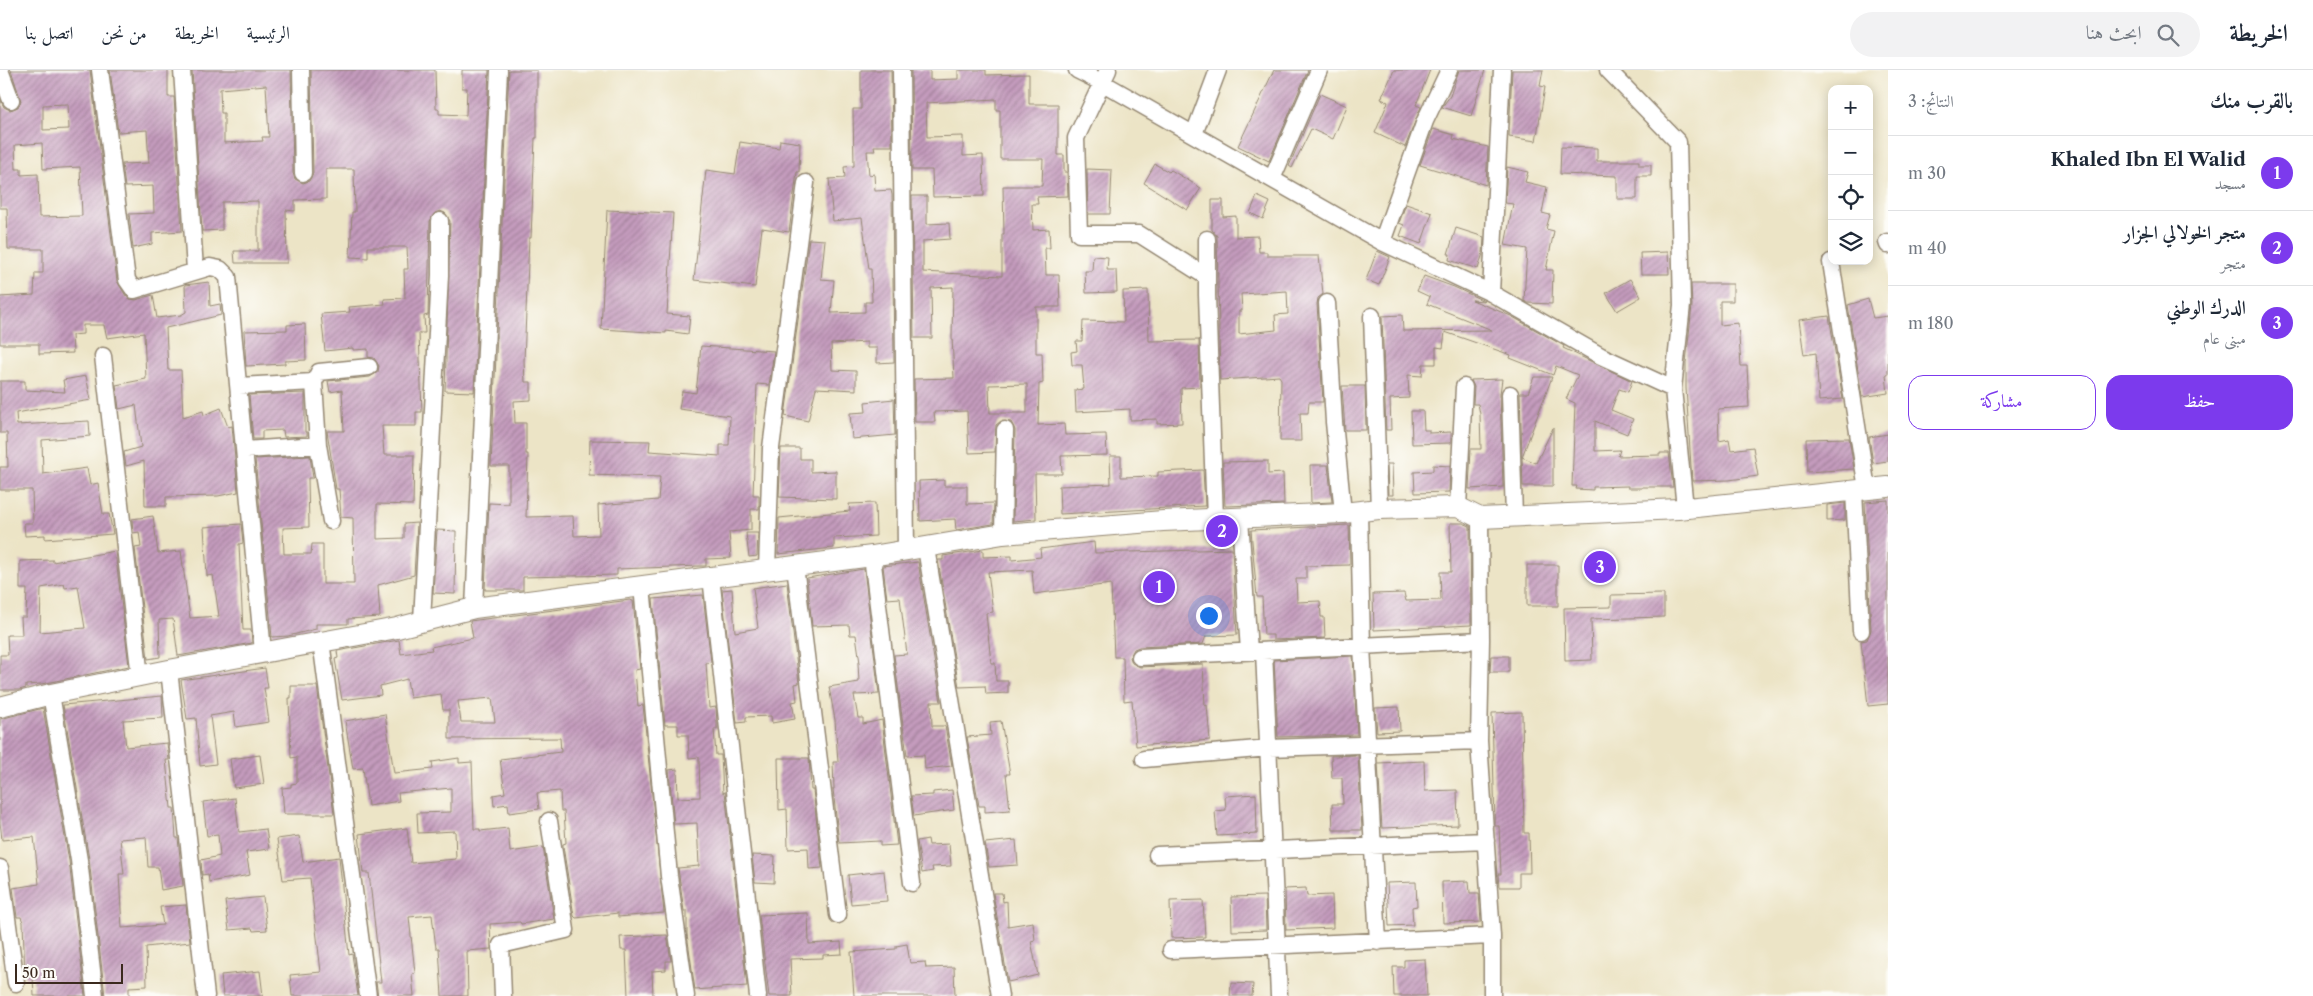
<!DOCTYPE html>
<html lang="ar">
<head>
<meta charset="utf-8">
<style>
  :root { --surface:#fff; --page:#f2f2f3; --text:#1f2937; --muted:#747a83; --line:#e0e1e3; --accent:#7c3aed }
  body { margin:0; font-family:"Libre Caslon Text",Amiri,serif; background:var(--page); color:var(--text); direction:rtl }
  .controls { position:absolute; right:15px; top:15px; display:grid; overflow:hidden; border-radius:10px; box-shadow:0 2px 12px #0003 }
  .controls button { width:45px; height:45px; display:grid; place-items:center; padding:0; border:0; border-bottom:1px solid var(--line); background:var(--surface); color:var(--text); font:25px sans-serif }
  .scale { position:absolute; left:15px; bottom:12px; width:108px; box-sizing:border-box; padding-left:5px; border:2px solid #3b2a1e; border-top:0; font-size:14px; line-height:18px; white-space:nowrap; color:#3b2a1e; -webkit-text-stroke:4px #fdfcf7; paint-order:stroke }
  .you { position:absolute; left:1208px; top:545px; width:18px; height:18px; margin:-12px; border:4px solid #fff; border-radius:50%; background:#1a73e8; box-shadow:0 0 0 8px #1a73e833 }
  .badge { display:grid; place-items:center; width:32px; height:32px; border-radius:50%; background:var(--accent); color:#fff; font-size:16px; font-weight:700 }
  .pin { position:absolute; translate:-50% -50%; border:2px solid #fff; box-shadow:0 1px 5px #0006 }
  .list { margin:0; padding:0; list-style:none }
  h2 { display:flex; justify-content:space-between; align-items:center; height:65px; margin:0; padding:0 20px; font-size:21px }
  h2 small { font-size:16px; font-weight:400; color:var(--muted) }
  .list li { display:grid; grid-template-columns:32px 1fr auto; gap:15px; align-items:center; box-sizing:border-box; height:75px; padding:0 20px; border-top:1px solid var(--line) }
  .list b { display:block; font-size:19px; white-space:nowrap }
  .list p { margin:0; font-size:16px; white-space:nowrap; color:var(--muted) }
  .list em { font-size:16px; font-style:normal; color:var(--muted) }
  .actions { display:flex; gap:10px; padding:15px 20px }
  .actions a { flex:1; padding:11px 0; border:1px solid var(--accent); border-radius:15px; text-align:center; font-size:18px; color:var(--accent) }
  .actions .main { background:var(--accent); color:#fff }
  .icon { flex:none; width:28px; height:28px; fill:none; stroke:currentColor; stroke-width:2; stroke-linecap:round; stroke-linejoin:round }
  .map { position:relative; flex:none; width:1888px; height:926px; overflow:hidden; direction:ltr }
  header { display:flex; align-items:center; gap:30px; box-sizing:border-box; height:70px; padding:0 25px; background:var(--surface); border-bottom:1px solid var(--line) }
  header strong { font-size:24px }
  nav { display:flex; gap:28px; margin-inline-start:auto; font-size:18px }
  .search { width:350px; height:45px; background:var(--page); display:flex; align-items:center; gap:12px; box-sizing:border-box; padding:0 18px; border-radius:28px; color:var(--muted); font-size:19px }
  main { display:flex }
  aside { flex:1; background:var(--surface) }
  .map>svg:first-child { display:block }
  .building { fill:url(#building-hatch); fill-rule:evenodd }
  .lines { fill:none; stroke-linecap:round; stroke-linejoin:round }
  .minor-casing { stroke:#948772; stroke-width:19 }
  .tertiary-casing { stroke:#948772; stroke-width:22 }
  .minor { stroke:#fff; stroke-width:16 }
  .tertiary { stroke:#fff; stroke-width:20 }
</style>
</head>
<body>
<header>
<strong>الخريطة</strong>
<div class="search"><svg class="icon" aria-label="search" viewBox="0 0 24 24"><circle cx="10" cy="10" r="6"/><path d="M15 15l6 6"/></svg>ابحث هنا</div>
<nav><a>الرئيسية</a><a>الخريطة</a><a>من نحن</a><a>اتصل بنا</a></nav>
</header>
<main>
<aside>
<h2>بالقرب منك<small>النتائج: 3</small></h2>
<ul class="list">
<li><span class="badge">1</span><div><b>Khaled Ibn El Walid</b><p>مسجد</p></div><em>30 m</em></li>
<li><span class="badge">2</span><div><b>متجر الخولالي الجزار</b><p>متجر</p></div><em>40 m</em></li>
<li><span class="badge">3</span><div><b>الدرك الوطني</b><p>مبنى عام</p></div><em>180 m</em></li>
</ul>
<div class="actions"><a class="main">حفظ</a><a>مشاركة</a></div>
</aside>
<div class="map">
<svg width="1888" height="926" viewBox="0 0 1888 926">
  <defs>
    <pattern id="building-hatch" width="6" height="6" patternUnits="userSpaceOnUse" patternTransform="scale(1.25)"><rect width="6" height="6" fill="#c49bbd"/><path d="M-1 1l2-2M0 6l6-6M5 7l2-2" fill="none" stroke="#a07f99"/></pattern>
  </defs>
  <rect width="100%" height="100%" fill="#fdfcf7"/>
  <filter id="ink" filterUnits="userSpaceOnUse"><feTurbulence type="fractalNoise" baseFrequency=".02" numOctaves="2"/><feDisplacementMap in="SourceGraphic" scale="10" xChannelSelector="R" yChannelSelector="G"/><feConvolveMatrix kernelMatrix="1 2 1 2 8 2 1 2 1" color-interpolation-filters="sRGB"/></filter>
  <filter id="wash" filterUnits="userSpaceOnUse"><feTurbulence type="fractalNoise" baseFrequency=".0096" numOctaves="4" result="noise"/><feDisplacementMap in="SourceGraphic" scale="20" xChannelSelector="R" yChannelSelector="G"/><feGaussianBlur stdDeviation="1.12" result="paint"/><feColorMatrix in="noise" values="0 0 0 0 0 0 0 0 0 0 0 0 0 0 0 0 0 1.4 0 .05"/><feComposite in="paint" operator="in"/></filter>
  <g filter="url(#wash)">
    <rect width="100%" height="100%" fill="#ece4c6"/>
    <g id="blocks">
      <path class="building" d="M11,0H90L117,211L126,226L130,229L136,230L153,225L157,248L181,245L186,242L185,215L209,212L210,236L220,234L221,245L166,258L168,300H181L183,347L203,341L204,345L221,338L228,357L232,356L238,422L218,426L166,427V436H145L144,391L126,396L124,382L141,377L136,335L119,339L116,315L146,309L144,263L107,268L104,255H83V264L72,265L73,283L39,284V274H0V227L34,225L35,203H43V179H8L7,138H0V29L4,37L10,40L18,37L21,31ZM68,34L69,59L43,60V35ZM42,73L43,99L80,97L82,146L39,147L38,104L21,105V99H16L15,75Z
        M110,0H168V27H174L182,161L152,163V174L133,178L129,144L154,143L153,116L125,117L122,94L149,93L147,60L118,62Z
        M192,0H291L293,103L295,109L303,113L309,111L313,103L311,0H435L436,39H439V44L466,45L467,18H462V0H489L474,322L445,321L450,151L445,143L440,141L435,143L430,151L428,245L424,246L425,263H419L422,342H416V356H382L384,385H414L413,435L377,434V469L404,468V454L417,453L414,505L378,515L380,547L348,549V554H316V559L288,566L272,567L255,389L310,386L313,408H308L309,457L283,458L284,484H311L312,474H323V514H354L353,448L341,447L339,419H336L327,361H344L342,320L330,322L328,311L370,307L378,302L379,296L374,288L368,287V279L353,280V278L325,281L321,244L350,242L349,237L385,234L384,229L405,228L404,199H408L407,177H368V188L350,187L352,142H355L354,99H326V129L295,130V141L286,140L287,193H235L234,181H258V131L222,132V160L202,161ZM266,15L269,67H262L263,71L224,73V43H221L220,19Z
        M509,0H537V68H535L531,168H529L524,291L525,312H531V330L514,331L515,353H526V384H528L526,447L573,446L574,466L599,465L598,435L658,430L660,407L589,405L590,370L650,371L649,381L720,386V375H729L730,346L679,339L682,321L696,323L701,276L774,281L769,315L757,314L753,425H759V439H751V460L729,462L731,488L706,489V496H700L617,499V505L523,507V520H485L489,433L509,434V396H491Z
        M861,0H891L892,76H874L875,81H867L869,105L874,104L875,121L891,120L892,125L894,292L877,293V278H867V272L831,274L832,300L856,301V320L816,318L808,351L785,346L809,169L825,170L821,209L834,210L831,243L865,242V232H872L871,199H869L862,148L833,151L829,109L845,108L844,97L854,96L853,39H861Z
        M911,0H930V10L958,9V0H986V5L1029,4V34H1058V85H1064V102H1067L1068,126L1037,127L1038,134H1032L1033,160L1049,159L1050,178H1045L1046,205H1059L1060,237H1036V283H1042L1043,313L1039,314L1038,355L1064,354L1065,365L1106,364L1107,385L1061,386L1062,404H1035L1036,449L1013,451L1015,360L1011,352L1001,351L996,355L995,382L969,383L967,341L934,342L935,352H915L914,309L954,308L952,267L953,217L931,218L932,268H914L912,126H927V154L949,153L950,169L923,171V202L1002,206V164H1004L1003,116H1042L1043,89H1000V40H996V29L926,33L927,67L963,66V86L983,85L984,126L933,127L932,100H912ZM1027,314V343H990L989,315Z
        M1274,0H1308L1269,91L1238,76Z
        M1394,0H1430L1416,35L1421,37L1405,77L1375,63L1388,32L1381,29Z
        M1459,0H1485L1471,46L1442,37L1450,26Z
        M1512,0H1543L1540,16L1545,17L1536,71L1509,67Z
        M1320,24L1347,36L1333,69L1311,59L1292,98L1289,96Z
        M1433,59L1454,65L1453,69L1488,77L1486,115L1420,95Z
        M780,70L800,73L799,102H797L789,162L762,158L755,217L694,210L706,100L735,104L740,72L779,78Z
        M1561,77L1597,78V91H1639V95H1651V106H1637V129H1617V106L1560,104Z
        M1155,94L1169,102L1171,100L1201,118L1187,140L1144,113Z
        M1507,97L1528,102L1525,112L1547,117L1542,143L1550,145L1546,159L1554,161L1546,200H1553L1552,234L1528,233L1524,231L1527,179L1505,175L1513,134L1505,133Z
        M1087,99L1112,100L1110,144H1088Z
        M1257,126L1270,132L1263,149L1250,143Z
        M1212,130H1223V147L1236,146V167L1258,166L1259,182H1267V186H1319L1323,224L1318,228L1317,234L1323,332H1309L1308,343H1300L1301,371H1280L1281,309L1279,306L1220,310L1217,166L1212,160ZM1287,221L1288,244L1275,245L1276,260L1239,264V241H1242L1241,224Z
        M1406,134L1432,143L1421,174L1400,166L1404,155L1399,153Z
        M607,140L673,143L667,244L690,246L688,264L666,261V263L601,259Z
        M1456,158L1484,167L1483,183L1478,199L1449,190L1450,184H1448Z
        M1377,181L1390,187L1379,215L1366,210Z
        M1668,182L1669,204H1641L1640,183Z
        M1093,186L1108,187L1107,200H1116L1117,222L1086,223L1085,201H1092Z
        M1424,206L1454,217L1484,231L1472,230L1511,246L1564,276L1563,278L1632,311L1628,322L1619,319L1611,340L1633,349L1627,364L1595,351V381L1620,380L1618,386L1660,385V383H1669L1673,417H1642V418H1628V416L1593,417V420L1576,419L1577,416H1572L1575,333L1566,329L1578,305L1556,296L1553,305L1510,288L1511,285L1445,262L1443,278L1436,277V294H1423L1422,306L1408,305L1409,328L1390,329L1391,360H1386L1382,246L1402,245L1403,261L1492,260L1427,234L1430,227L1417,221Z
        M1630,209L1641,227L1617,241L1606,223Z
        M1691,214H1733V231H1720V255L1738,253L1741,296H1747L1749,337L1718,339L1719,371L1729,369L1731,380L1753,377L1758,406L1729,410L1692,411L1686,318V293L1692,236Z
        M1148,220L1149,271L1199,270L1200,317L1181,318L1182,353L1157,354V349L1130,350V339L1076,342L1075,320L1084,319L1082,295H1072L1071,282L1077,281L1076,271H1082L1083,251L1124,252L1123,221Z
        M1868,229L1873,248L1888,246V305H1886L1888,323L1862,327L1848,235Z
        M1829,246L1843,329L1819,331L1816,283L1804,285L1799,250Z
        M305,254L306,290L285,291V294L246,296L244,261L287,260V255Z
        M86,306L91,330L16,343L17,355L89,351L90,366L42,370L43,404L87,398L90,415L98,413L103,444H109L113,464L45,469V465L25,466L24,453H33L32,420H0V397H8L7,363H0V311H25V320L65,322L63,310Z
        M1534,307H1552L1522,387L1520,323H1528Z
        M1502,309L1500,324L1503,417L1469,419L1471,379H1481L1480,344L1478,334H1473L1474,317L1471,310Z
        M1342,316H1365L1366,360H1345Z
        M305,323V362H307V366L284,367L283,360L262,361V369H253L249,325Z
        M894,329L895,365L852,369L850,343L866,342L865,332Z
        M1411,341H1423L1424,360H1429V363L1451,362V373L1412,374Z
        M1553,358V416H1523L1522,387L1536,393Z
        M1888,364V391L1873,393L1869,367Z
        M1849,368L1854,399L1807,402L1806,369Z
        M781,378H800V389H811V402L836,401V429L779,427Z
        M1110,386H1121V407L1158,406V402L1203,400L1205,436L1060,444L1059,416L1111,414Z
        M1268,391V404L1283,403L1284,434L1225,436L1223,392Z
        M1387,394H1392L1393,425H1388Z
        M1310,395H1328L1332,432L1311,433Z
        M1433,395L1450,396L1449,422L1415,423L1414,402L1433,401Z
        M944,410V416H967V434L994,433L993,454L956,460L955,449L920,451L919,411Z
        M1888,430V634L1868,636L1861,571L1867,570L1871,560L1865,432Z
        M875,433L876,466L834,468V478L778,484L779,448L850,441L849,434Z
        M1845,433V450L1827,451V435Z
        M153,446L158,483L181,481L190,548L219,546L213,505L207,506L204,457L241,454L243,473L239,474L243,560H251L252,573L178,586L173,549L159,550L160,587L148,589L135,478L141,477L139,462L133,463L132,449Z
        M1450,453H1463L1470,456L1471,555L1374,560L1373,524L1404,523L1406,531L1441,530L1440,502H1451Z
        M1349,455L1350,495L1306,496V509H1296L1297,532L1320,531L1321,547H1324L1325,568L1273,570V565H1264L1262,527H1257L1251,460Z
        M437,460L456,461L455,524L433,523Z
        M746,463H758L757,486L749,487Z
        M1094,472L1095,483L1232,479L1237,565L1206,566L1203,574L1139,577L1134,579L1130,587L1132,593L1140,597L1203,594L1205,636L1207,635L1210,670L1136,676L1132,630L1124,631L1123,587H1114L1111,514L1034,524L1032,500L988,502L993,542L986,543L991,593H995L996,611H1008V623L986,624L985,616L959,617L938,490H943V486L983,480V487L1012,486V490L1041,487L1040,479Z
        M115,481L129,596L41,614L26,615V618L19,620H0V585H8L7,565H22L21,547H26L27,519H20V491L53,490V492ZM64,514L65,518L78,516L85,558L40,562L41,518Z
        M918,492L941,632H931L932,656H945L952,696L925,699L924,685L907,686L894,585L907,584L900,528L887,529L883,496Z
        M1527,495H1558V536H1527Z
        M864,499L879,624L854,625L858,648H863V654L882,650L897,775L880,776V771L839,773L833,719H834L833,692H838L835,650L829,617L859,612L858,593H860L856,565H850L849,555L812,556L807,508Z
        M787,513L799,613L795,614L797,631L792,632L795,649L772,653L771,646L746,647V652L737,653L722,520L732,519L735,562L758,558L753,518Z
        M1664,524V547L1591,549L1592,590L1565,591L1564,538L1611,537V525Z
        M703,525L711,592L706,593L709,638L716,637L717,654V659H714L716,685H721L723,723L725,722L747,916L695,920L687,864V841H684L678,798L699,796L697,753L674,754L669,700L677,699L678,728L700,727L699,687L689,688L688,665H678V655H665L653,529Z
        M630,530L633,531L640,599L635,600L638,636L643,635L664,843L618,847V843L576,848L574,846L563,776V774L566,773L564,741H561L560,721L537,723L539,739L509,743L508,734L494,736L493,725L505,723L500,689L561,682L560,668L449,669V640H443L441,624L410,628L407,609L380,616L381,625L342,630L335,589L338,588L337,581L399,570L401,584L432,580L431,577L473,568L470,551ZM492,628L495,652H461L458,631Z
        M1353,586L1357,665L1278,667L1274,590Z
        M1491,586H1509V602H1490Z
        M265,598L268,618H264L269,652L236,657L234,642L210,646L216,694L200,696L196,648L187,649L181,610Z
        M291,616H317L334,744H284L282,718L291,717V714L297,713V687L291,688L289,628H291Z
        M162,626L163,648L123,650L126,677L167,673L169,690H166L171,738H174L176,768H178L183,816L161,820L158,797H148L146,767L120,769L124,804H119L122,858L163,855L160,837L186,835L190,872L146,877L147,916L129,917V926H105L89,789L63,635Z
        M1399,637L1400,661L1377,662L1375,638Z
        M43,638L69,791L85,926H34L33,907L25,908L23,852L21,847H17L13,818L39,814L34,767L2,770L0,752V649Z
        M1522,642L1524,763H1529L1530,803H1519V817H1499L1498,804H1501L1499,756H1495L1492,643Z
        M385,644L394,703L433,699L432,692L459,688V693L472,692L474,759H480V761L508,758L510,782L543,777L554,849L521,854L520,852L490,854L491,879L467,881L468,926H442L439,878H436L432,845L409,847L415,903L412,904L414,926H378L376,912H381L369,803H363L359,764L407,758L411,793L456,789L455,761L418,763L417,743L451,742V718L398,723L399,731L368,736L363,698L353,699L345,651Z
        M1001,651L1010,704H1006L1010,740L985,742V736H979L967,667L991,665L990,652Z
        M260,685L264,714L234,718L230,689Z
        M1358,685L1362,760H1333L1332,734H1343L1342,708H1332L1331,686Z
        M778,688H809L811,720H813L822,798L809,799L808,778L788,779L787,739L779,740Z
        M1424,691L1425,721L1457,720L1458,755L1382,758L1378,693Z
        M952,720L954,740L914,746L911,726L933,725V722Z
        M1256,724L1257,764L1217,766L1215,741L1226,740L1225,726Z
        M235,728L239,762L266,759L269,779L246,782L250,805L209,812L208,804L202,805L201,790L220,786L218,765L207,766L203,732Z
        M299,766L303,792L339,787L349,885L352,884L358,926H292L290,905L321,902L310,808L283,810L277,769Z
        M928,769L929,775L949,774L951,796L932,797L933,801L922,803L917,771Z
        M1016,770L1018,795L989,797L985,773Z
        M752,785L775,786L774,813L755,812Z
        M884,801L887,831L851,834L848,805Z
        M1469,811L1470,823H1479L1481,852L1443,853L1442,812Z
        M1416,812L1417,836L1412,837L1413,855L1389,856L1387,813Z
        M1306,818L1307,826L1332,825L1333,858L1286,860L1285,819Z
        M993,823H1002L1003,832L1007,831L1008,856L1033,852L1035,870L1031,871L1038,905L1008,912Z
        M1265,826L1266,860L1232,861L1231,827Z
        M263,827L267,860L253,861L252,858L229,860L225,831Z
        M1203,830L1205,867L1171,868L1170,831Z
        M808,843L809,874L841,872L842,884L823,885V888L790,889L792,926H769L759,845Z
        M667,865L671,891H666V900L652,901L653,926H628L626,880H621L620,867Z
        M907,874L910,893L925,892L926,898L954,897L955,926H854L851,882L896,879V876Z
        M1425,889L1427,926H1394L1393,897H1404V890Z
        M260,901L263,926H223L221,905Z
        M1231,913L1253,914L1252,926H1230Z"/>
    </g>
  </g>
  <g filter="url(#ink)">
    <use href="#blocks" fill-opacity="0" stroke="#948772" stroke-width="1"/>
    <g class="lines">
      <g class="minor-casing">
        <path id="minor" d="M0,0L11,30
          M100,0L127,210L134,220L210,197L220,199L228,207L263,582
          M182,0L195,200
          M301,0L303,103
          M901,0L906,481
          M1077,0L1103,13L1382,172L1491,223L1601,286L1673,319
          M1108,0L1076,68L1079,164H1139L1207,207
          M1608,0L1678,72L1682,235L1673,319L1685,438
          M1194,64L1218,0
          M1272,109L1319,0
          M1207,169V225L1215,449
          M1382,172L1425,51L1449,0
          M1887,172L1888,175
          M1831,192L1867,419
          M1491,223L1502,0
          M1327,233L1334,352L1343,443
          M1372,246L1379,439
          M103,286L140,607
          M239,316L314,312
          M1510,324L1514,446
          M246,380L318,375
          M1854,421L1861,561
          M1458,437L1464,317
          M1359,442L1362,576L1378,872
          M1480,448L1481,570L1479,671L1492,866V926
          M1240,449L1249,581
          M331,451L318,375L314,312L319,302L369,297
          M1003,464L1005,360
          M926,478L1000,926
          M872,486L912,813
          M795,496L838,845
          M767,500L771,378L806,113
          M711,507L758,926
          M642,516L669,806L686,926
          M474,538L499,0
          M422,551L440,205V151
          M321,571L368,926
          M1264,581L1279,926
          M1140,587L1481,570
          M169,600L206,926
          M51,624L79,790L95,926
          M1144,689L1269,678L1479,671
          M1157,785L1486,771
          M0,798L16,913
          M1171,880L1492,866
          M503,926L501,875L566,860L549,751"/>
      </g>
      <g class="tertiary-casing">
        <path id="tertiary" d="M0,637L51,624L169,600L397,558L474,538L872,486L1003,464L1163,451L1343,443L1379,439L1458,437L1480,448L1678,439L1888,417"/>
      </g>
      <use href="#minor" class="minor"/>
      <use href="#tertiary" class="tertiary"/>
    </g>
  </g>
</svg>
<div class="controls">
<button>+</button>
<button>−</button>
<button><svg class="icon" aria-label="locate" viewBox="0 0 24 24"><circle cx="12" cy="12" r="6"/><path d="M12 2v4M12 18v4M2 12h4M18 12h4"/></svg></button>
<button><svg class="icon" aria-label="layers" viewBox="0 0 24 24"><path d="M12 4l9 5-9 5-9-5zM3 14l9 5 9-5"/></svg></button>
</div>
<div class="scale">50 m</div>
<div class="you"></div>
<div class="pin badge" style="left:1159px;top:517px">1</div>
<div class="pin badge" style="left:1222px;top:461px">2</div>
<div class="pin badge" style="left:1600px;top:497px">3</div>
</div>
</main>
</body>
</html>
